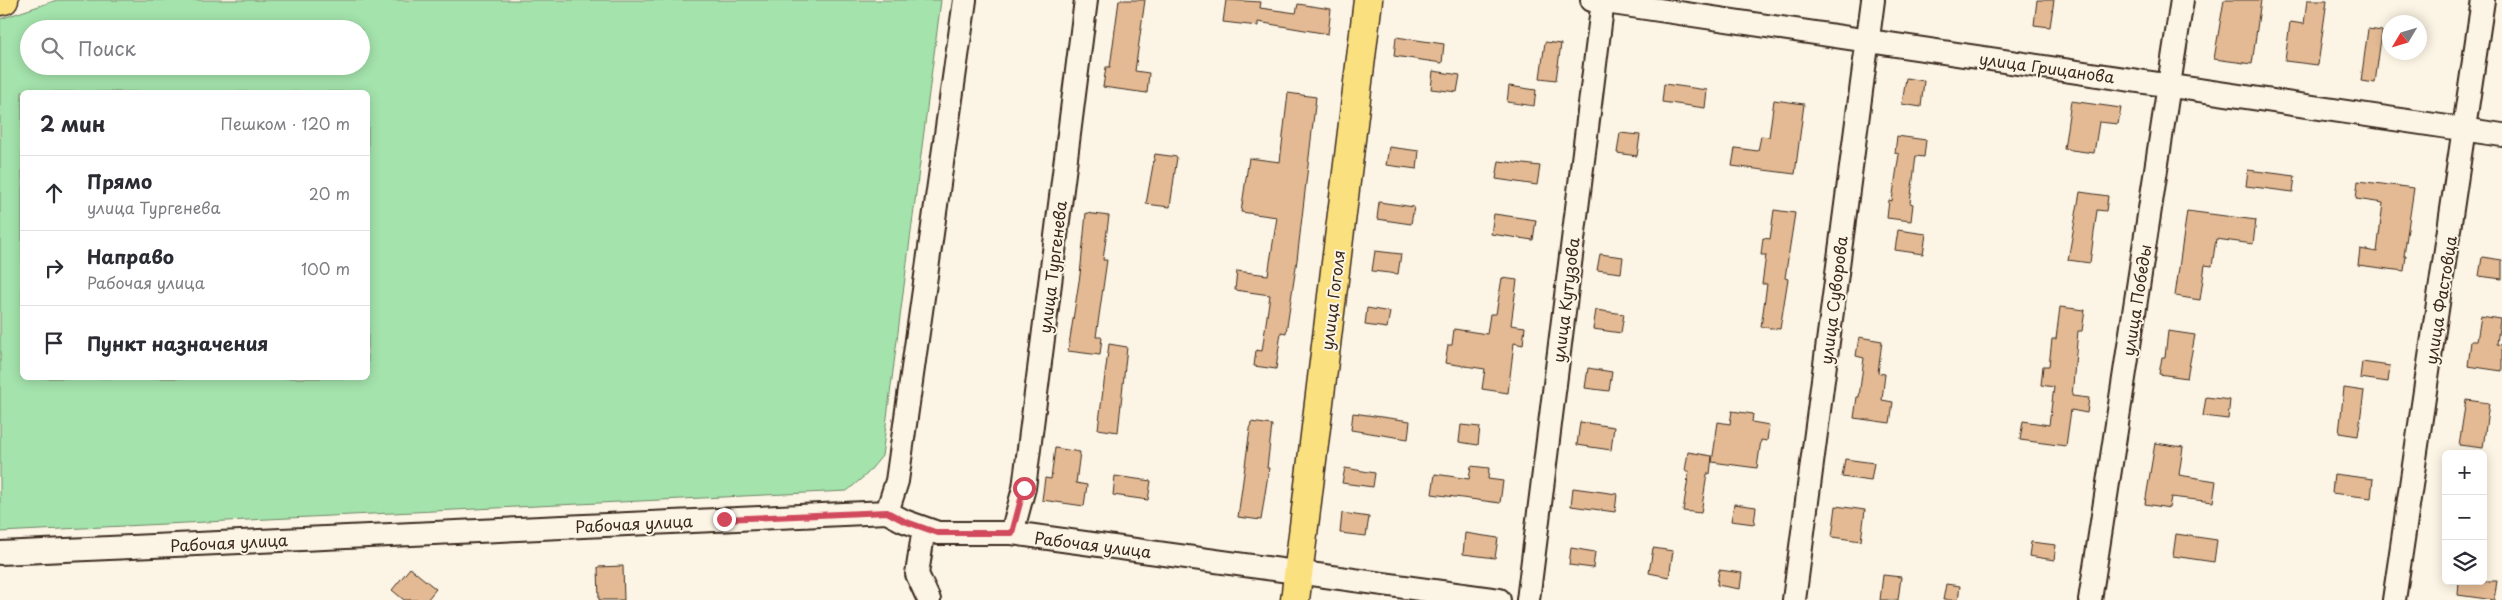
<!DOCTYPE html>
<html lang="ru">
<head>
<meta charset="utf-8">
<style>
  :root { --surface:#fff; --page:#f7f7f7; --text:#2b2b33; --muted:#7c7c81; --line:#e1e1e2 }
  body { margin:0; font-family:"Playpen Sans",sans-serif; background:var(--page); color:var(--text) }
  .controls { position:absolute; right:15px; bottom:15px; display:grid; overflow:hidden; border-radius:8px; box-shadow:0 2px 12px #0003 }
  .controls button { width:45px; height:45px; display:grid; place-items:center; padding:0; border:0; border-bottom:1px solid var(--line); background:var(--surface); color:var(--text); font:25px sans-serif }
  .compass { position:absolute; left:2382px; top:15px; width:45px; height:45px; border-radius:50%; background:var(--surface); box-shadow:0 2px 12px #0003; rotate:232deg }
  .stop { position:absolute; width:15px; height:15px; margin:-11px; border:4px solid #d1495b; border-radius:50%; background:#fff }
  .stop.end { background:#d1495b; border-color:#fff; box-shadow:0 1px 5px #0008 }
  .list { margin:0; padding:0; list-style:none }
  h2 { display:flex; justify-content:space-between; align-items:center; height:65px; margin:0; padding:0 20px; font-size:21px }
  h2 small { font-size:16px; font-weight:400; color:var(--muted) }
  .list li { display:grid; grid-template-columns:32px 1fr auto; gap:15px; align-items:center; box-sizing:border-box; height:75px; padding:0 20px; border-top:1px solid var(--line) }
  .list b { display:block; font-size:19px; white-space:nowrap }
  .list p { margin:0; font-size:16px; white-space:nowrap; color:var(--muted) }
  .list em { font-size:16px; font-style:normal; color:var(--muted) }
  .icon { flex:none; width:28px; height:28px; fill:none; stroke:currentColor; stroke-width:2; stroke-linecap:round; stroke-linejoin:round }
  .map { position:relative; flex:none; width:2502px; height:600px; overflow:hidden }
  .search { position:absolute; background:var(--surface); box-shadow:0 2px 12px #0003; left:20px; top:20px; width:350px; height:55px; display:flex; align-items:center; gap:12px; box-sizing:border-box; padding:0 18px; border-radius:28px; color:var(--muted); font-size:19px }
  .panel { position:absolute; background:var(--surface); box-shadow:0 2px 12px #0003; left:20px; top:90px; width:350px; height:290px; border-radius:8px }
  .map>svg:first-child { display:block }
  .green { fill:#a4e3ac; stroke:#708665; fill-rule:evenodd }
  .building { fill:#e3ba93; stroke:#3b2a1e }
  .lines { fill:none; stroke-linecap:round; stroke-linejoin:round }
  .minor-casing { stroke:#3b2a1e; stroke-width:26 }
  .major-casing { stroke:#3b2a1e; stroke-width:31 }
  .minor { stroke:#fcf5e5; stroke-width:22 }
  .major { stroke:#fbe080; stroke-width:28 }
  .route { stroke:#d1495b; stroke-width:6 }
  .labels { text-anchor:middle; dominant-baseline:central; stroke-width:4; stroke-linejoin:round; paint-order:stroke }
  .street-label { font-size:16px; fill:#3b2a1e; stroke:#fcf5e5 }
</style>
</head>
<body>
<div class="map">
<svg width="2502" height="600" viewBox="0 0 2502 600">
  <rect width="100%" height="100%" fill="#fcf5e5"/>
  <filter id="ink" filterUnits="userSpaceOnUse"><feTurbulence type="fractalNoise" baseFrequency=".02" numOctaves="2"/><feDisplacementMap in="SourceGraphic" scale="10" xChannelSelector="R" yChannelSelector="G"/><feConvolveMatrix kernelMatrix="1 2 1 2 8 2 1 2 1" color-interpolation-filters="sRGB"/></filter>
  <g filter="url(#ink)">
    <path class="green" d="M57,0H941L882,456L867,474L847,491L0,532V19ZM29,29H361V66H29ZM22,92H368V378H22Z"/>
    <path class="building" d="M1119,0H1145L1135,71L1149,73L1147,93L1103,87L1106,67H1110Z
      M1226,0L1261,2L1260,8L1296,13L1298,4L1331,9L1328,34L1258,22V26L1223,22Z
      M2037,0H2054L2050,27L2034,25Z
      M2224,0H2261L2252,64L2214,59Z
      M2307,0H2327L2318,65L2285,61L2290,22L2304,24Z
      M2368,29L2382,31L2375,83L2361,81Z
      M1396,37L1444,44L1442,63L1394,56Z
      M1545,42L1561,44L1556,80L1540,78Z
      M1433,71L1460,75L1457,92L1431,89Z
      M1906,78L1924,81L1921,107L1902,104Z
      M1664,84L1707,90L1705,108L1662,102Z
      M1509,86L1536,90L1534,106L1507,102Z
      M1288,93L1316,97L1297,260L1286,333L1281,332L1276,369L1254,366L1256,350L1262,351L1270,295L1235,290L1237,271L1268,275L1277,217L1241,212L1249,158L1280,162Z
      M1774,100L1804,104L1795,174L1732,166L1735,148L1758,151L1761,136L1769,137Z
      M2071,101L2121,108L2118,124L2099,122L2094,153L2064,149Z
      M1620,133L1640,135L1637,156L1617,153Z
      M1897,136L1926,140L1924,157L1916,156L1910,203L1913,204L1911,221L1887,218L1889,200L1892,201L1899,154L1895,153Z
      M1389,147L1419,151L1417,169L1386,165Z
      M1155,154L1177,157L1170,207L1146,204Z
      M1499,161L1540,166L1537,185L1496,179Z
      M2248,170L2295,176L2293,192L2246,186Z
      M2358,181L2414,188L2404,256H2406L2404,271L2358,265L2360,249L2377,252L2383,203L2356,199Z
      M2080,192L2108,196L2106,211L2097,210L2090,263L2068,260Z
      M1379,202L1414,207L1411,224L1377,219Z
      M1774,210L1795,213L1785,278L1788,279L1780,329L1761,327L1767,284H1762L1766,255H1761L1763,238L1770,239Z
      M2187,211L2256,220L2253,244L2216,239L2212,266L2205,265L2200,300L2175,296Z
      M1086,213L1109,216L1103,260H1107L1096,337H1102L1100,355L1068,351L1080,275Z
      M1494,214L1536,220L1533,240L1491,234Z
      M1898,230L1926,234L1923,254L1895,250Z
      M1375,251L1401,254L1398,274L1372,271Z
      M1600,254L1623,257L1621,273L1597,270Z
      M2482,257L2502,260V279L2479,276Z
      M1502,278L1517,280L1511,325L1525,327L1523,345L1514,343L1508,393L1482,389L1485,369L1445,363L1448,345H1452L1454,329L1487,334L1490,314H1496Z
      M2060,307L2085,310L2082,331H2078L2072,396L2089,398L2087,413L2071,410L2066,446L2020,440L2023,421L2049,425L2054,387L2041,385L2043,366H2049L2052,339H2056Z
      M1367,308L1390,312L1387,328L1365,325Z
      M1596,310L1624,314L1621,333L1593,329Z
      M2481,316L2500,319L2497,344L2502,345V371L2468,366L2471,341H2477Z
      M2168,331L2195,335L2187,378L2159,374L2162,357H2165Z
      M1859,337L1882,341L1878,373L1885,374L1882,400L1893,402L1890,423L1854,418L1857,397H1859L1864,358L1856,356Z
      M1109,344L1127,347L1118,432L1098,429Z
      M2362,362L2390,366L2388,382L2360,378Z
      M1588,368L1612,372L1609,391L1585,388Z
      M2344,388L2364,391L2358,436L2339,433Z
      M2206,397L2230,400L2228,419L2203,416Z
      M2466,400L2489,403L2483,448L2459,445Z
      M1732,411L1753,414L1752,422L1769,425L1767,441L1761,440L1757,468L1712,462L1718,422L1730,424Z
      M1353,413L1410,421L1408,439L1351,430Z
      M1251,422L1272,425L1267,468H1269L1261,520L1238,517Z
      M1580,422L1614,427L1611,450L1577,445Z
      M1461,425L1480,427L1478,445L1459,442Z
      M2155,443L2183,447L2179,475L2216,481L2213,502L2171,497L2169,508L2145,504Z
      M1055,448L1080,452L1076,483L1087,485L1084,506L1042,500L1045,478L1051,479Z
      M1688,452L1712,456L1710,474H1707L1701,513L1683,511L1689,471H1685Z
      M1845,459L1874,463L1871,481L1842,477Z
      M1471,466L1489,468L1488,479L1503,481L1500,503L1432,494L1435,474L1469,479Z
      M1345,468L1375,473L1373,487L1342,483Z
      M2334,474L2373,479L2371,498L2332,493Z
      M1115,476L1151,481L1148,500L1113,495Z
      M1573,488L1617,494L1615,512L1571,506Z
      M1734,504L1756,507L1754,524L1731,521Z
      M1836,506L1865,510L1861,541L1832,537Z
      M1342,513L1369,517L1366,536L1340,533Z
      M1465,533L1498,538L1495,558L1463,554Z
      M2176,534L2217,540L2214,562L2173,556Z
      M2031,542L2056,545L2054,560L2029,556Z
      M1571,548L1595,552L1593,568L1569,565Z
      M1653,548L1673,551L1669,577L1649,573Z
      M623,566L624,600H599L598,567Z
      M410,568L436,589L427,600H404L392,590Z
      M1719,570L1742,573L1740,589L1717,585Z
      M1883,575L1901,577L1898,600H1880Z
      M2459,581H2497L2494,600L2458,595Z
      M1946,584L1960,586L1958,600H1943Z"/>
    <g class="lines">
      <g class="minor-casing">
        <path id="minor" d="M1592,0L2502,135
          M887,512L897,481L965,0
          M924,528L917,574L929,600
          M1012,533L1024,488L1086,0
          M0,553L887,512L904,521L938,533H1012L1499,600
          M1528,600L1603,0
          M1794,600L1873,0
          M2090,600L2182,0
          M2394,600L2483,0"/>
      </g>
      <g class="major-casing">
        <path id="major" d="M0,1L4,0
          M1295,600L1368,0"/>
      </g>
      <use href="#minor" class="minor"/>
      <use href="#major" class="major"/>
    </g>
  </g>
  <g class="lines" filter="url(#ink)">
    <path class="route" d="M724,519L887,512L904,521L938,533H1012L1024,488"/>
  </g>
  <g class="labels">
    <g class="street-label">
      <text transform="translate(2047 67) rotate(8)">улица Грицанова</text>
      <text transform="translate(1052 267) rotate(-83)">улица Тургенева</text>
      <text transform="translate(1332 300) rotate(-83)">улица Гоголя</text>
      <text transform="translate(1565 300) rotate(-83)">улица Кутузова</text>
      <text transform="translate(1833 300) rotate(-83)">улица Суворова</text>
      <text transform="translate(2136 300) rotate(-81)">улица Победы</text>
      <text transform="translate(2440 300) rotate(-81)">улица Фастовца</text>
      <text transform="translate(634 523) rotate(-3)">Рабочая улица</text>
      <text transform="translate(229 542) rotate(-3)">Рабочая улица</text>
      <text transform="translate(1093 544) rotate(7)">Рабочая улица</text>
    </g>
  </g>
</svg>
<div class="controls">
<button>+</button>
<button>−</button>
<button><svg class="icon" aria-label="layers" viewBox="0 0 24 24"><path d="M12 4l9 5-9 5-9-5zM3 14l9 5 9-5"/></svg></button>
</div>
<svg class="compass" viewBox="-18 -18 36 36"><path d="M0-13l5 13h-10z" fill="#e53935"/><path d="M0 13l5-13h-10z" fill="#7c7c81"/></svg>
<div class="stop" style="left:1024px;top:488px"></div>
<div class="stop end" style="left:724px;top:519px"></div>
<div class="search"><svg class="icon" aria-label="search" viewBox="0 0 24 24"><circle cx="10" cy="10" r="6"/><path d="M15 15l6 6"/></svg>Поиск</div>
<section class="panel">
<h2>2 мин<small>Пешком · 120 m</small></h2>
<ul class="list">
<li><svg class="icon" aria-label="ahead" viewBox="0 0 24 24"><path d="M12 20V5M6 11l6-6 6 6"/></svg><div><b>Прямо</b><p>улица Тургенева</p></div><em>20 m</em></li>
<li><svg class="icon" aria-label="right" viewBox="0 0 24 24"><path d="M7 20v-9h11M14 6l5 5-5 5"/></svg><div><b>Направо</b><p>Рабочая улица</p></div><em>100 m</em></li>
<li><svg class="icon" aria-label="arrive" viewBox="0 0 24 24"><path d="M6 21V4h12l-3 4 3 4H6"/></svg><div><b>Пункт назначения</b></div></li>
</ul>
</section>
</div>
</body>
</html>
